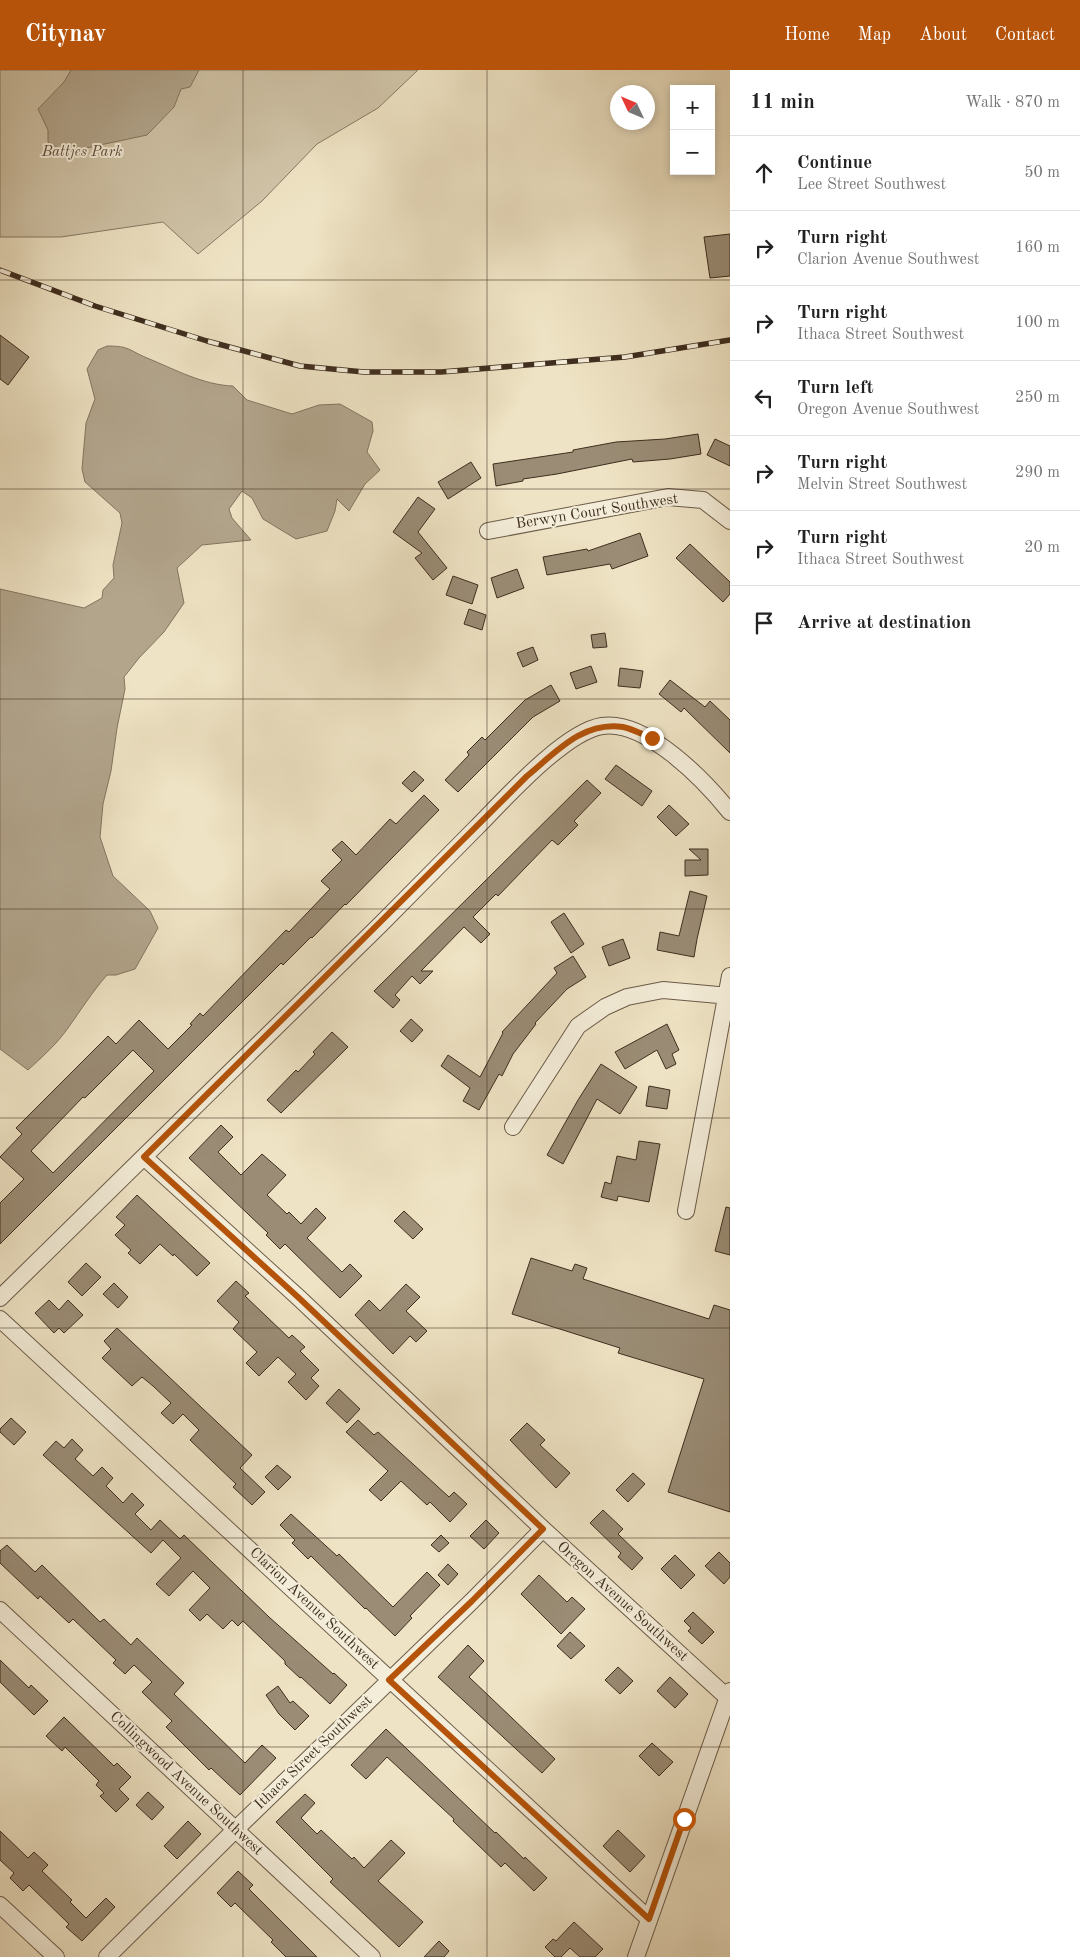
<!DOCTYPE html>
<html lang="en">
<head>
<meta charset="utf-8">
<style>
  :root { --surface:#fff; --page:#f6f6f6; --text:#222; --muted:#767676; --line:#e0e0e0; --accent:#b45309 }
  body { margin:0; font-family:"Old Standard TT",serif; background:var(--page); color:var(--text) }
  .controls { position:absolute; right:15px; top:15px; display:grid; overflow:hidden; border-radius:0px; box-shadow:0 2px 8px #0003 }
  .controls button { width:45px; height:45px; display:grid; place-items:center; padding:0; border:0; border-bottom:1px solid var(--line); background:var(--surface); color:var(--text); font:25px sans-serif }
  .compass { position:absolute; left:610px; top:15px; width:45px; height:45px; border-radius:50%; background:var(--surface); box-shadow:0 2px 8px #0003; rotate:314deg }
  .stop { position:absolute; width:15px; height:15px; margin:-11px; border:4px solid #b45309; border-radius:50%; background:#fff }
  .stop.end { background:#b45309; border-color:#fff; box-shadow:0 1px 5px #0008 }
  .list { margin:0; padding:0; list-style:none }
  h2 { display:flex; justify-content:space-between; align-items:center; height:65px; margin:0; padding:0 20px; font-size:21px }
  h2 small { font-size:16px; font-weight:400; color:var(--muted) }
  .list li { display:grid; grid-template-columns:32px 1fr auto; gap:15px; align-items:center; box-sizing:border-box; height:75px; padding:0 20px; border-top:1px solid var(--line) }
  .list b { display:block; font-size:19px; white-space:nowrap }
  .list p { margin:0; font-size:16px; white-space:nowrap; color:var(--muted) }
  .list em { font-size:16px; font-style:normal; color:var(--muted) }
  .icon { flex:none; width:28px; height:28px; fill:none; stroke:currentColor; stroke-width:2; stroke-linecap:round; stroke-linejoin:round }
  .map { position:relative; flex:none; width:730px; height:1887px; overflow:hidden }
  header { display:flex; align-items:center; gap:30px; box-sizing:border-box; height:70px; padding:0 25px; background:var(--accent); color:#fff }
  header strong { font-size:24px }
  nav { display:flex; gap:28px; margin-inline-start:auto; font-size:18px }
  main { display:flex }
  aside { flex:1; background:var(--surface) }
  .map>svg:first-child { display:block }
  .green { fill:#d0c4a8; stroke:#887964 }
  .water { fill:#b2a58c; stroke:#847560 }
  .building { fill:#9a8c75; stroke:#3f2e1f; fill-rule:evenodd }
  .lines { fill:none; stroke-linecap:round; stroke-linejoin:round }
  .minor-casing { stroke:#6b5b48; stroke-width:18 }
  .minor { stroke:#f4edd9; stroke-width:16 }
  .rail-casing { stroke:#3f2e1f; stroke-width:5.5 }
  .rail { stroke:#f4edd9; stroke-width:4; stroke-dasharray:11; stroke-linecap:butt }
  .route { stroke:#b45309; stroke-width:6 }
  .grid { fill:none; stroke:#3f2e1f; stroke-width:1; stroke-opacity:0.55 }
  .labels { text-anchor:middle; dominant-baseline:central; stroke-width:4; stroke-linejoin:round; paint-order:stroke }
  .park-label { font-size:15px; font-style:italic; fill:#5c4c3a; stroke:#f4edd9 }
  .street-label { font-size:15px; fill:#3f2e1f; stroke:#f4edd9 }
</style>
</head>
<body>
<header>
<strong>Citynav</strong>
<nav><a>Home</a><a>Map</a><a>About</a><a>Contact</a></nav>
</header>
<main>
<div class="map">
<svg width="730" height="1887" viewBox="0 0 730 1887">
  <rect width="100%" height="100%" fill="#eee3c4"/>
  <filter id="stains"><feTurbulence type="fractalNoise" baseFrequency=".004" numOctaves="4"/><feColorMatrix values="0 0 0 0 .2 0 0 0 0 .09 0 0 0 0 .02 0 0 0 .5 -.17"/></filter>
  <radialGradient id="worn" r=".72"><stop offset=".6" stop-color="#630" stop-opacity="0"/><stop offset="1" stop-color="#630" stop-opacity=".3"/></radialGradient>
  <path class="green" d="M0,0H418L378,38L317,74L262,131L198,184L163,152L61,167H0Z"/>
  <path class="water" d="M71,0H199L190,17L181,19L174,37L147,65L86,78L74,83L61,80L48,72V60L38,39L64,12Z
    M107,276C130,276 128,280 147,288C174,299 203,315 233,316L247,330L292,344L319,335L340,334L372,352L373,361L367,382L380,400L365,414L349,441L337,429L335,441L327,461L296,469L263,449L252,428L242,421L229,439L232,448L251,470L202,475L177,498L184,533L164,562L139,588L124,607L125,619L117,658L111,701L103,734L100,767L113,806L150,841L158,858L135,899L116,905H107C92,922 81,940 68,958C57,974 42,987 28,1000L0,979V519L84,538L102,528L103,520L114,508L113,495L122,453L120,443L85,412L82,399L86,353L95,329L87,299L98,280Z"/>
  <path class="building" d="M730,164V206L710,208L704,167Z
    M0,265L29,287L8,315L0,309Z
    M698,364L701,384L670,389L633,392L632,389L557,404L523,409V411L496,416L493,394L573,382V380L616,372L665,369Z
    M715,369L730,376V396L707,385Z
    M471,392L481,408L448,429L438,412Z
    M418,427L435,439L418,462L447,498L433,510L415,488L422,483L393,462Z
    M640,463L648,486L612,499L610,494L547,505L543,487L587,479L588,481Z
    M690,474L730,512V524L723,532L676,488Z
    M517,499L524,518L497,528L491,508Z
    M453,506L478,515L472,534L446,525Z
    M469,539L486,545L482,560L464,554Z
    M605,563L607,577L593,578L591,565Z
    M533,577L538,590L523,597L517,583Z
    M591,596L597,612L576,619L570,603Z
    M620,598L643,601L640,618L618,616Z
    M670,610L705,637L710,631L730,650V683L684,638L681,642L659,624Z
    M551,615L560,631L533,647L458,722L445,710L469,685L467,682L482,667L485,670L525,630Z
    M616,695L652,721L642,736L605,709Z
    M414,701L424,710L412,722L402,713Z
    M587,710L601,723L574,751L578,755L558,775L552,770L498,826L496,824L473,847L490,864L481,873L464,857L421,901H433L420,914L412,906L395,925L400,930L393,938L374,921Z
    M424,725L439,740L346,835L345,834L312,868L311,867L283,895L281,893L0,1174V1133L24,1109L0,1087L22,1064L16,1058L108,966L116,974L139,950L168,979L192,955L190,954L200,943L203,946L286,860L289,862L330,819L321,811L342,790L332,780L342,771L356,785L390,749L396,754ZM133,980L154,1001L53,1103L31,1081L83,1027L85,1028Z
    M669,735L689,754L676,766L657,747Z
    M689,779H708V805L685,806V790H701Z
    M690,821L707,826L697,869L694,887L657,880L660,862L679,866Z
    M564,843L584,874L571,883L551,852Z
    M623,869L630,888L609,896L602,877Z
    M573,886L586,907L567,919L535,953L536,954L513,984L502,1006L499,1004L479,1040L463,1031L470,1018L441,996L448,985L480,1007L503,963L502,962L557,903L554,898Z
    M411,949L423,960L412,972L400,961Z
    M667,954L679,980L672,984L676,994L666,999L657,980L625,999L615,982Z
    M332,962L348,977L281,1043L267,1030L296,1000L298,1002L315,984L313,982Z
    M601,994L637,1017L620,1044L597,1029L563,1094L547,1085L578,1030Z
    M649,1016L670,1020L667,1039L646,1036Z
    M221,1055L233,1067L218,1082L241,1105L262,1084L286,1105L267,1125L287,1144L289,1142L301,1154L316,1138L326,1148L307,1168L342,1202L350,1194L362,1206L340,1228L285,1174L280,1179L266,1165L268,1163L189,1088Z
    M639,1071L660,1074L649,1132L618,1126L617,1131L601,1127L605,1112L611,1114L617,1086L636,1090Z
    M137,1125L210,1193L197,1206L174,1184L173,1186L160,1174L140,1194L128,1183L131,1180L115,1165L125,1155L116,1147Z
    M726,1137L730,1138V1185L715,1181Z
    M404,1141L423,1159L413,1169L394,1151Z
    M531,1188L572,1201L575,1194L587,1198L583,1209L709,1249L714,1235L730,1240V1442L668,1422L704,1309L618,1283L620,1278L512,1244Z
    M86,1193L101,1207L82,1226L68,1212Z
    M236,1211L249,1223L245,1226L289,1268L292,1265L305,1277L300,1281L319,1300L311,1308L319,1316L306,1330L288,1312L296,1304L278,1287L259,1306L246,1293L257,1282L233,1259L239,1252L217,1231Z
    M114,1213L128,1227L118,1238L103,1224Z
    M406,1214L420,1227L406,1241L427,1261L416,1272L410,1266L393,1284L355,1245L369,1230L380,1241Z
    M49,1230L59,1240L68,1230L83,1245L64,1263L59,1258L54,1263L35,1243Z
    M117,1258L252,1385L240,1398L265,1422L252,1435L233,1417L236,1414L190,1370L199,1360L183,1344L173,1354L161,1343L171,1333L153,1316L142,1307L132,1316L102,1288L111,1279L104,1271Z
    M339,1319L360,1339L347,1353L326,1333Z
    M11,1348L26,1362L14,1375L0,1362V1359Z
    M358,1350L374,1365L378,1362L449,1427L454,1422L467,1434L450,1452L430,1432L427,1435L401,1411L381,1431L369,1420L388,1401L346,1362Z
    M527,1353L545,1370L540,1375L570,1403L556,1418L510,1370Z
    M72,1369L83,1380L75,1389L93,1406L102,1397L113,1408L106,1416L123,1433L132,1423L144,1435L135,1444L151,1460L160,1450L180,1469L184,1465L269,1547L333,1604L334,1603L347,1615L330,1634L301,1607L300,1608L285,1594V1591L243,1551L238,1556L232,1550L223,1559L207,1544L200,1551L189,1540L210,1518L193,1501L169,1526L156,1514L181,1488L163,1470L151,1483L43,1385L56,1371L64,1378Z
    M277,1395L291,1407L278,1420L265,1407Z
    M633,1403L645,1414L628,1432L616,1420Z
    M603,1440L623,1459L618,1464L643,1488L632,1500L618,1487L621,1483L590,1453Z
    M291,1444L337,1486L339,1484L393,1537L427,1502L440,1515L410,1546L412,1548L395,1566L366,1538L365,1539L311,1486L308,1489L292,1473L295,1470L280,1455Z
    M486,1450L499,1463L484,1479L470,1466Z
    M441,1465L449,1473L439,1482L431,1475Z
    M7,1475L35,1502L42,1495L100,1552L104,1549L131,1575L137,1568L184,1613L174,1624L245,1693L262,1675L276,1688L240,1725L211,1698L209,1700L166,1657L172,1651L142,1622L152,1612L134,1595L125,1604L113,1593L116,1590L73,1549L69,1553L40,1526L38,1529L0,1493V1481Z
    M719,1482L730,1493V1507L724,1514L705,1496Z
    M675,1485L695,1505L681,1519L661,1499Z
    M448,1494L458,1504L448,1515L438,1505Z
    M539,1505L567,1532L572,1527L585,1539L561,1564L521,1524Z
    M693,1542L714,1562L702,1574L688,1561L691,1558L684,1551Z
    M570,1562L585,1576L571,1589L557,1576Z
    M468,1575L484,1591L469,1607L555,1689L542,1703L438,1607Z
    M0,1590L29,1618L31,1615L48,1631L34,1645L0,1612Z
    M618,1597L633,1611L620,1624L605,1610Z
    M670,1607L688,1624L675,1638L657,1621Z
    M278,1616L290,1633L293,1631L309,1646L295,1660L279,1644L266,1625Z
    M64,1647L114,1696L117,1693L131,1707L119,1719L129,1729L116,1742L100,1726L104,1723L96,1715L99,1711L65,1677L62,1681L46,1666Z
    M386,1659L495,1763L496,1762L524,1789L525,1787L547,1808L534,1821L505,1793L501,1797L453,1751L454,1749L387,1687L366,1709L351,1695Z
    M652,1673L673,1692L659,1706L639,1686Z
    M148,1722L164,1737L152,1750L136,1735Z
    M305,1724L315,1733L301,1748L317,1764L321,1760L352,1789L354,1787L364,1798L391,1770L405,1783L378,1811L423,1852L399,1877L330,1812L333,1809L276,1752Z
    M188,1751L201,1764L177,1789L164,1776Z
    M618,1760L645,1786L630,1802L603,1776Z
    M0,1761L28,1788L34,1782L48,1795L42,1801L72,1830L70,1832L86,1848L106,1828L115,1837L82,1871L66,1857L69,1854L29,1815L23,1821L10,1808L14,1803L0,1790Z
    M238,1801L253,1815L249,1819L317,1887H286L271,1872L273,1870L235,1833L231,1837L217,1823Z
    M574,1852L603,1879L595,1887H580L570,1878L561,1887H555L545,1877L553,1869L556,1871Z
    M439,1871L449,1881L444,1887H424Z"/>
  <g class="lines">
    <g class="minor-casing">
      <path id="minor" d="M488,461L668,427L703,430L730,451
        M513,1057L578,956L605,937L627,927L663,920L730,926
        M144,1087L299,1228L543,1459L728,1628
        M686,1141L730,906
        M0,1228C127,1103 255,979 381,854C413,822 444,790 476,758C504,730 564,662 602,656C646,649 705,711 730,742
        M0,1249L649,1849
        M0,1540L372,1887
        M0,1835L56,1887
        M107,1887L235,1760L472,1531L543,1459
        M636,1887L730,1621"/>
    </g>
    <use href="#minor" class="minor"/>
    <g class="rail-casing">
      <path id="rail" d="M0,200L95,236L207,271L300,296L364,302H441L625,287L730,270"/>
    </g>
    <use href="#rail" class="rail"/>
  </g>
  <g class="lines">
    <path class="route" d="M652,668C643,665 633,659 623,657C583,651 556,682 527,706L144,1087L299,1228L543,1459L472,1531L389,1610L649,1849L684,1749"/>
  </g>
  <path class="grid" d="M243,0V1887M487,0V1887M0,210H730M0,419H730M0,629H730M0,839H730M0,1048H730M0,1258H730M0,1468H730M0,1677H730"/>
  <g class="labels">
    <g class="park-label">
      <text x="82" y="82">Battjes Park</text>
    </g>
    <g class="street-label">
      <text transform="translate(597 442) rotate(-9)">Berwyn Court Southwest</text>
      <text transform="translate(622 1532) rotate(42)">Oregon Avenue Southwest</text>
      <text transform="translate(314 1539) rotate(43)">Clarion Avenue Southwest</text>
      <text transform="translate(314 1683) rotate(-44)">Ithaca Street Southwest</text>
      <text transform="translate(186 1714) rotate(43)">Collingwood Avenue Southwest</text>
    </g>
  </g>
  <rect width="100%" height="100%" filter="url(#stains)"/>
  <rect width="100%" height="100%" fill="url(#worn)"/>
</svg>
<div class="controls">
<button>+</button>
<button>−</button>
</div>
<svg class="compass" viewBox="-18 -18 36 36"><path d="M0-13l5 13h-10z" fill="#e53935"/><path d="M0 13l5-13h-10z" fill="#767676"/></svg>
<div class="stop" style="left:684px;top:1749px"></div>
<div class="stop end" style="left:652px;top:668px"></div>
</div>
<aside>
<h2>11 min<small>Walk · 870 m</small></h2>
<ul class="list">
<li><svg class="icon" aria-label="ahead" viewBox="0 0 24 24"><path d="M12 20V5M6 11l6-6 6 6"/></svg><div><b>Continue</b><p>Lee Street Southwest</p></div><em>50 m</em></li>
<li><svg class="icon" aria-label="right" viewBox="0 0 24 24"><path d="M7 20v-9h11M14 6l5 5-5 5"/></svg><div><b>Turn right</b><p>Clarion Avenue Southwest</p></div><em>160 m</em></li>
<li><svg class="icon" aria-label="right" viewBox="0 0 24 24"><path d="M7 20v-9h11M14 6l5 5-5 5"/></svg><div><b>Turn right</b><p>Ithaca Street Southwest</p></div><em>100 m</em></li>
<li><svg class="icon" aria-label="left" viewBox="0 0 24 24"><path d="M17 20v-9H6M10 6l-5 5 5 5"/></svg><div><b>Turn left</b><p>Oregon Avenue Southwest</p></div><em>250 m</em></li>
<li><svg class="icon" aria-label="right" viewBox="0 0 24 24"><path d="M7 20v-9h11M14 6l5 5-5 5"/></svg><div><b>Turn right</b><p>Melvin Street Southwest</p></div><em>290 m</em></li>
<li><svg class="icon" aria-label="right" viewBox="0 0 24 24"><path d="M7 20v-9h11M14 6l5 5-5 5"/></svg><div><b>Turn right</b><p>Ithaca Street Southwest</p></div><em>20 m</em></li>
<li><svg class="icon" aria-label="arrive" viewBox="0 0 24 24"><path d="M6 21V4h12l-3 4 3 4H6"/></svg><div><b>Arrive at destination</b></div></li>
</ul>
</aside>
</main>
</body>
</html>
